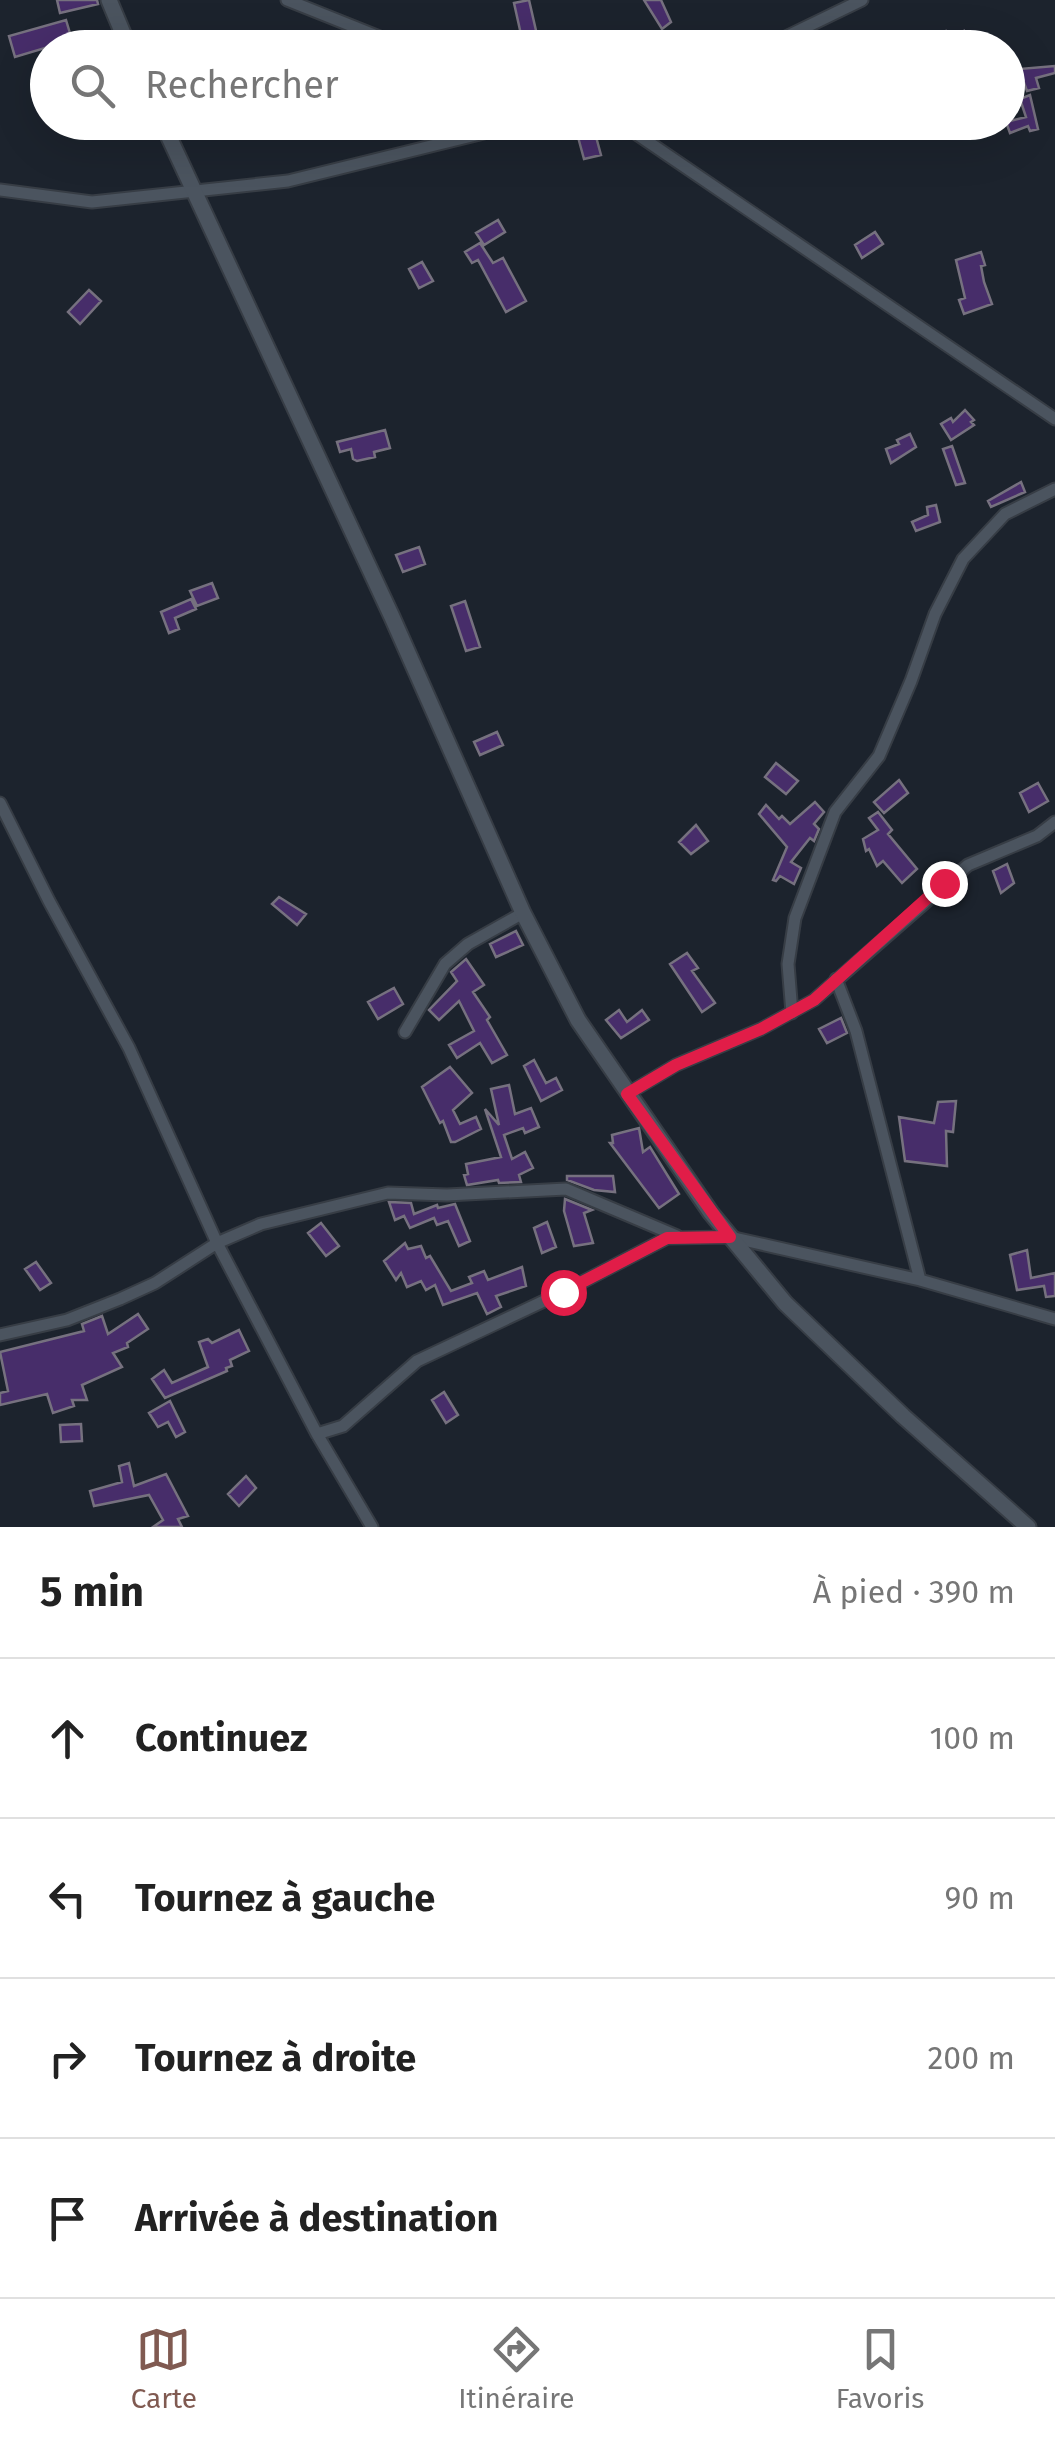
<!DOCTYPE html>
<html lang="fr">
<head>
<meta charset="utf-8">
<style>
  :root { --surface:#fff; --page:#f2f2f2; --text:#222; --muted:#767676; --line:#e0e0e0; --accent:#805a51 }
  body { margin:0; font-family:"Fira Sans",sans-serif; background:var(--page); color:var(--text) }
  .stop { position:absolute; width:30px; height:30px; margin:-22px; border:8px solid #e11d48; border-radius:50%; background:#fff }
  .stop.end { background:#e11d48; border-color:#fff; box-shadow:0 2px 10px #0008 }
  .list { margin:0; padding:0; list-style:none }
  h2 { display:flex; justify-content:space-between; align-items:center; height:130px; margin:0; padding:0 40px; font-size:42px }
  h2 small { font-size:32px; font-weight:400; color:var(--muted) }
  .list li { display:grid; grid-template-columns:65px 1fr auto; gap:30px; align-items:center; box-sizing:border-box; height:160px; padding:0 40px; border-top:2px solid var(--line) }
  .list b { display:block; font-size:38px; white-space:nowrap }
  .list em { font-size:32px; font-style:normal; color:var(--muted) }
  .icon { flex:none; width:55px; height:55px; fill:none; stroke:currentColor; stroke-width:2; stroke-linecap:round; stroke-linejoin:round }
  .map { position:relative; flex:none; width:1055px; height:1527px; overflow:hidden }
  .search { position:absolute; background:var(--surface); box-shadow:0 10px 40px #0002; left:30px; right:30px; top:30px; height:110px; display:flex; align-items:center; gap:25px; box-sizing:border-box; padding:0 35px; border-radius:55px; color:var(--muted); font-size:38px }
  .sheet { height:770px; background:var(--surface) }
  nav { display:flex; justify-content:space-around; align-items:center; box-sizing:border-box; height:140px; border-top:2px solid var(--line); background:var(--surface); font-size:28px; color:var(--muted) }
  nav a { display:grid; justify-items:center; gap:5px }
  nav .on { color:var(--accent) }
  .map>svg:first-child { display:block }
  .building { fill:#472d6a; stroke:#76717f; stroke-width:2.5 }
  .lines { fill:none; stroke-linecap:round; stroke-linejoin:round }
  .minor-casing { stroke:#373d45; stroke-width:15 }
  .tertiary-casing { stroke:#373d45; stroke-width:19 }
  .minor { stroke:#4b545f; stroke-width:11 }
  .tertiary { stroke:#4b545f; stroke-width:15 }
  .route { stroke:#e11d48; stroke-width:12 }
</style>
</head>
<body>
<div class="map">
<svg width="1055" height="1527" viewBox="0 0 1055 1527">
  <rect width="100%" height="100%" fill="#1c232d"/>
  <path class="building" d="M57,0H97L98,4L60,13Z
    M529,0L540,48H524L514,3Z
    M644,0H661L671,22L662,29Z
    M66,20L72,40L15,57L9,36Z
    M946,31L952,39L964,31L971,48H937L942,44L937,38Z
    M1055,66V73L1036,78L1039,88L1027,91L1019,69Z
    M1030,95L1038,129L1030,131L1028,126L1010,133L1006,122L1026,117L1020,99Z
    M595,133L601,155L584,159L578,137Z
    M498,220L505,232L484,245L476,233Z
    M875,232L883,244L862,258L855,245Z
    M480,243L493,263L503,258L526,301L506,312L478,260L472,263L465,252Z
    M981,252L985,265L981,266L984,282L992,304L964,314L959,300L965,298L956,260Z
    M422,262L433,281L419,288L409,269Z
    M89,290L101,301L80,324L68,312Z
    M965,410L974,420L971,422L974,425L951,440L941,424L951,418L953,422Z
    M385,430L390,448L374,452L375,457L357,461L353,459L351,449L340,452L337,442Z
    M910,434L916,447L891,463L886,449L899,444L897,440Z
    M952,446L965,483L956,485L943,449Z
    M1021,482L1025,492L991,507L988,501Z
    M936,505L940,522L916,531L912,522L928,515L927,507Z
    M419,547L425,564L403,572L396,555Z
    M212,583L218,598L197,606L190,591Z
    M191,599L196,609L175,618L179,629L169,633L161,612Z
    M465,601L480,647L466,651L451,606Z
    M497,732L503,745L480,755L474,742Z
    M776,763L798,781L786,794L765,777Z
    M899,780L908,793L884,813L874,802Z
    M1038,783L1048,801L1029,812L1020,793Z
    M815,802L824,812L814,824L819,829L814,841L810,838L791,862L801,868L794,884L780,876L776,881L773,880L787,847L759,814L766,805L779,819L782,816L790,824Z
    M878,812L892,830L888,834L917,869L902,883L883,861L877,866L869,849L866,851L863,839L878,830L869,818Z
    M696,825L708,841L691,854L679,842Z
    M1007,864L1014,883L1001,893L993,871Z
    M279,897L306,914L297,925L272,904Z
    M516,931L523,945L496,957L490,944Z
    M687,953L698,968L692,971L715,1003L702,1012L670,964Z
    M466,959L484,985L473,992L490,1017L487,1020L507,1055L492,1063L480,1043L457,1058L449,1045L474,1031L459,1001L439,1020L429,1010L457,981L451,972Z
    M394,988L403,1004L378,1019L368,1002Z
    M619,1010L627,1022L642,1010L649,1020L621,1038L606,1020Z
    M841,1018L847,1033L827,1043L819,1029Z
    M534,1060L546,1083L556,1078L562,1090L541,1101L524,1066Z
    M450,1067L472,1093L453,1110L460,1124L476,1117L481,1129L455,1142H451L443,1121L440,1123L422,1087Z
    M509,1085L515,1114L531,1108L539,1127L525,1133L523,1128L504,1135L512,1159L525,1152L533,1168L519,1175L521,1182L499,1183L498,1180L467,1185L464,1175L468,1174L466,1164L501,1157L485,1109L499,1125L491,1089Z
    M956,1101L953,1132L946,1131L947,1166L905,1161L899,1117L934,1123L938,1102Z
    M639,1128L643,1152L650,1147L679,1194L659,1208L610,1143H613L612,1135Z
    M567,1176H613L615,1192L594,1190L567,1180Z
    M565,1199L592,1210L584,1213L593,1243L574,1246L564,1211Z
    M389,1202L411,1203L414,1214L437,1205L438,1208L455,1204L470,1241L459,1246L448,1221L437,1225L434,1218L410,1228L404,1216L395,1220Z
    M547,1222L556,1247L542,1253L534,1228Z
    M321,1223L339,1246L326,1256L308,1233Z
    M405,1243L408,1249L421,1246L426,1258L430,1256L451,1291L472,1283L469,1277L484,1271L488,1280L522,1267L526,1286L496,1296L501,1307L487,1314L477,1293L443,1305L435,1285L426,1290L421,1281L407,1287L401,1273L396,1280L384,1261Z
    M1027,1250L1031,1278L1055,1273V1296L1046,1297L1044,1286L1017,1290L1010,1255Z
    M36,1262L51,1283L40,1290L25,1269Z
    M138,1314L148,1329L127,1343L128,1347L113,1353L122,1367L82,1385L87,1400H72L74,1406L53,1413L47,1394L0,1405V1393L8,1391L0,1352L84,1331L82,1324L102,1316L108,1334Z
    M239,1330L249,1351L230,1360L232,1366L226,1368L227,1371L165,1398L152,1379L164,1370L172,1383L208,1367L199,1342L208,1339L212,1343Z
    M444,1392L458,1415L446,1423L432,1400Z
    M170,1401L185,1432L176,1437L168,1422L158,1427L149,1413Z
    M81,1424L82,1441L61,1442L60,1425Z
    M129,1463L134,1486L166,1474L188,1516L178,1519L182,1527H153L163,1520L149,1495L94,1506L90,1491L122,1482L119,1466Z
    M246,1476L256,1488L239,1506L228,1494Z"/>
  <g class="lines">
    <g class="minor-casing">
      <path id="minor" d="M287,0L407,48
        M763,48L862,0
        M619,122L1055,419
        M0,190L92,202L288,181L529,122
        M0,803L49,901L129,1048L217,1243L317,1434L372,1527
        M836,979L856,1031L920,1280
        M792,1013L788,964L795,918L835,812L879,756L911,681L935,614L963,559L1005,514L1055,489
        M405,1032L445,964L468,944L523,913
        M627,1094L676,1065L761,1029L814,1000L968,865L1037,836L1055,822
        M0,1335L67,1320L120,1299L155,1283L217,1243L261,1224L388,1193L447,1195L566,1189L677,1236
        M317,1434L343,1426L417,1361L563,1292L667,1238L730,1237L920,1280L1055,1319"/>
    </g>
    <g class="tertiary-casing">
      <path id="tertiary" d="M109,0L129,48
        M162,122L392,617L523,913L578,1020L711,1213L785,1303L903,1416L1028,1527"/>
    </g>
    <use href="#minor" class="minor"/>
    <use href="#tertiary" class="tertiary"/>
  </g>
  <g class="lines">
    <path class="route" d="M563,1292L667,1238L730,1237L627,1094L676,1065L761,1029L814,1000L944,883"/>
  </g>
</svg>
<div class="stop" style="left:563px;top:1292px"></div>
<div class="stop end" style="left:944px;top:883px"></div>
<div class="search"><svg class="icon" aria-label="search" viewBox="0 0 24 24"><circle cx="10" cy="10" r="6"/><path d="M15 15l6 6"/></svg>Rechercher</div>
</div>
<section class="sheet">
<h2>5 min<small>À pied · 390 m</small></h2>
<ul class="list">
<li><svg class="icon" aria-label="ahead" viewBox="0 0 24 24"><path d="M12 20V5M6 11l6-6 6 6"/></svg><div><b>Continuez</b></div><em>100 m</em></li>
<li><svg class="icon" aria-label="left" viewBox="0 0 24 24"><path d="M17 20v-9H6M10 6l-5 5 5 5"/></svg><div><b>Tournez à gauche</b></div><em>90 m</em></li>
<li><svg class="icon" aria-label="right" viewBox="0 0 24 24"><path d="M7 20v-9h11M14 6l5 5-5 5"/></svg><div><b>Tournez à droite</b></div><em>200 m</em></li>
<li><svg class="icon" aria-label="arrive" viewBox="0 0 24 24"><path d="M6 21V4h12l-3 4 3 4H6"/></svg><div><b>Arrivée à destination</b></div></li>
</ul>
</section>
<nav>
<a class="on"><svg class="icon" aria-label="map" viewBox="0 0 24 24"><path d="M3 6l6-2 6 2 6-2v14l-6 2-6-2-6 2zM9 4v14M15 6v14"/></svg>Carte</a>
<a><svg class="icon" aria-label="directions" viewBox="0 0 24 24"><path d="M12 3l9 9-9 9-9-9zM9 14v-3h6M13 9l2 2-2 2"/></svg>Itinéraire</a>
<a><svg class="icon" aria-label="saved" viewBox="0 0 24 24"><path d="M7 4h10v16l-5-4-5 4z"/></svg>Favoris</a>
</nav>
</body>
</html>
